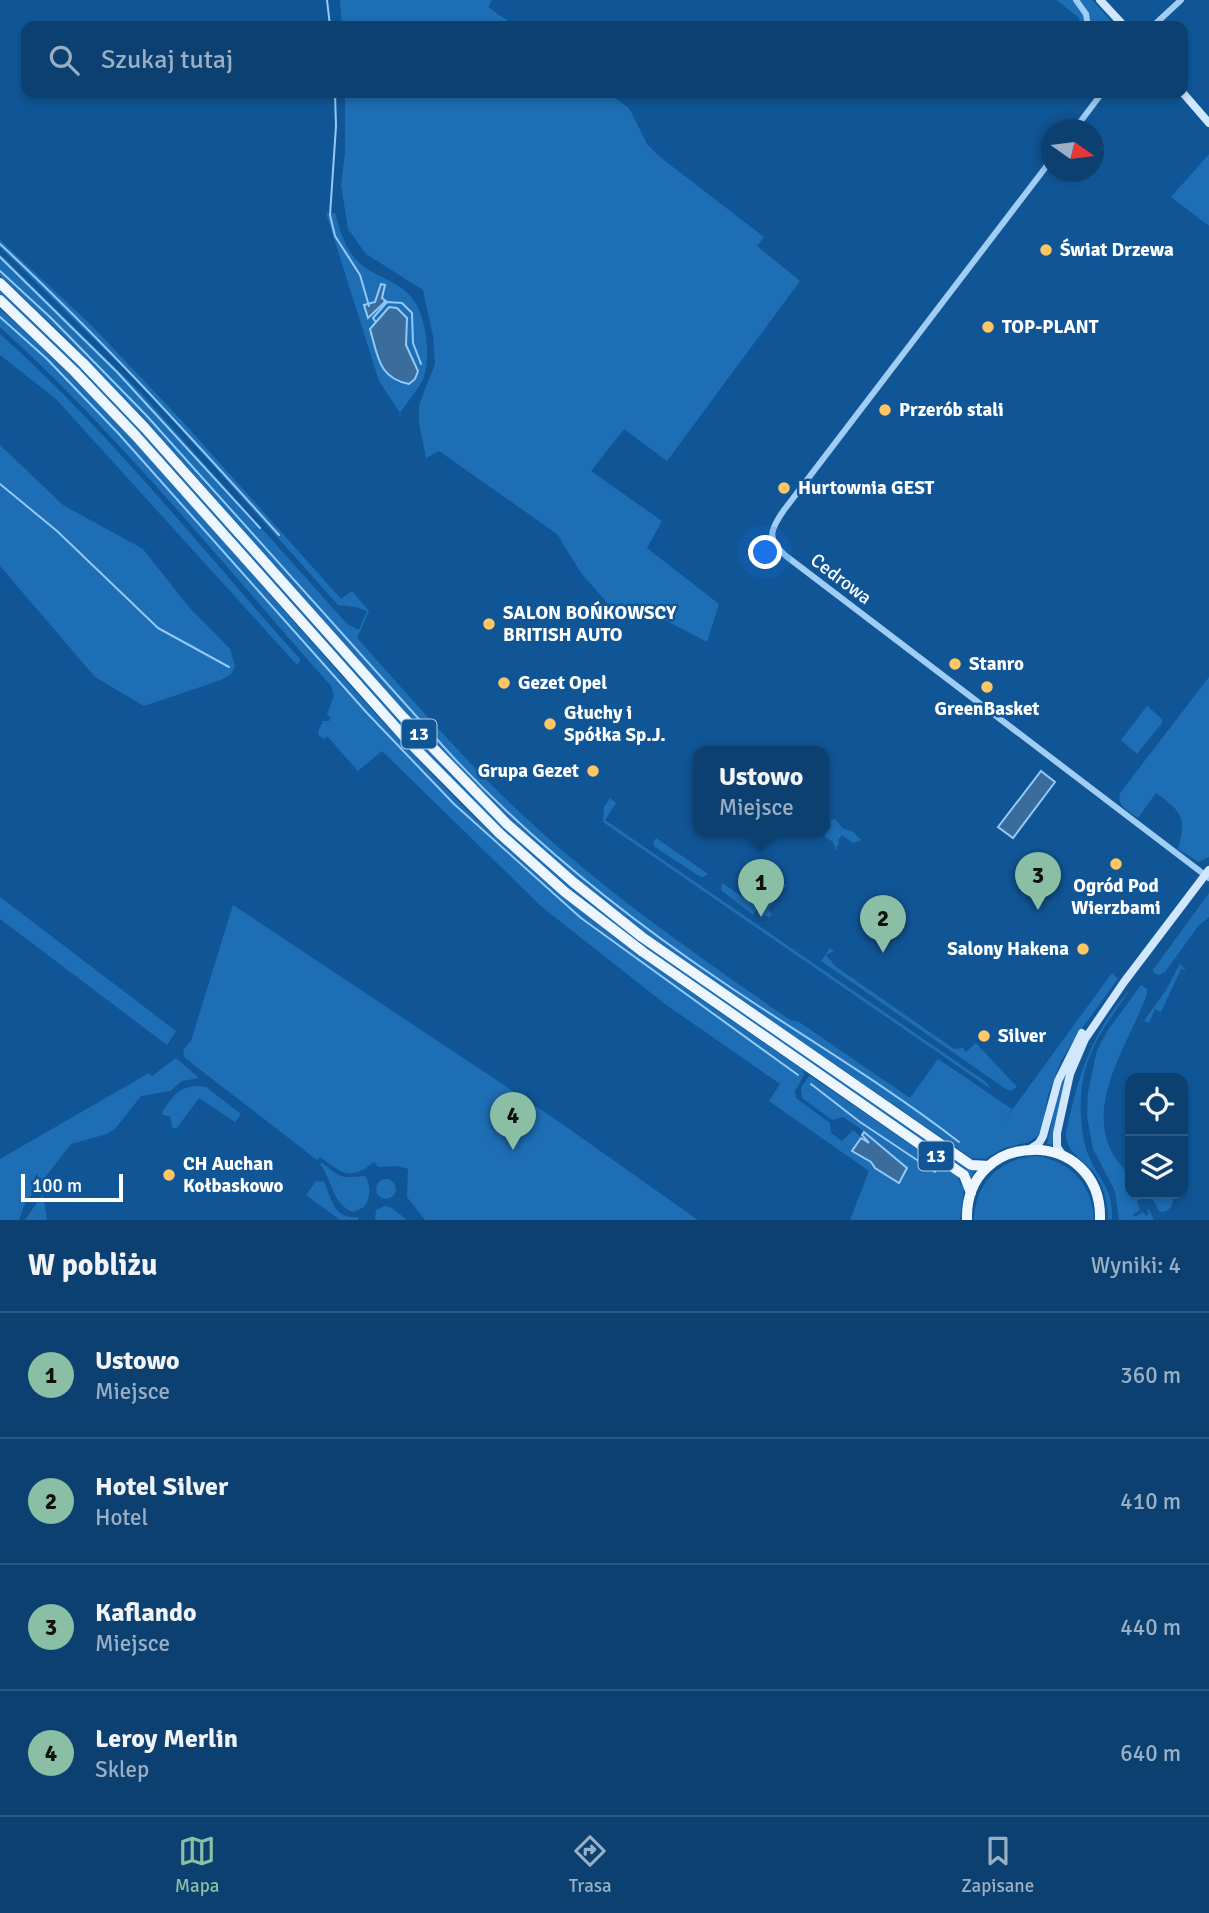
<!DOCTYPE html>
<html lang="pl">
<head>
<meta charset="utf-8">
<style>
  :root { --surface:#0c4071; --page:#154776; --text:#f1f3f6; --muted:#9aafc3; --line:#2c5984; --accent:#8abfa5 }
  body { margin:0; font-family:Signika,sans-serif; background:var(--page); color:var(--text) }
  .controls { position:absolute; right:21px; bottom:21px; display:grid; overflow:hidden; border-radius:14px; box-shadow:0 4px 10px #0003 }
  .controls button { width:63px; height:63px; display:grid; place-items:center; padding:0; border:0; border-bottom:2px solid var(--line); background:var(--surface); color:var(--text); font:35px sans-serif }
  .compass { position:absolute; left:1041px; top:119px; width:63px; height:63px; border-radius:50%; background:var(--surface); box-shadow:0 4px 10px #0003; rotate:104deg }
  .scale { position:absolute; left:21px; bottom:18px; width:102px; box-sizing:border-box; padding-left:7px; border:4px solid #fff; border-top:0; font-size:19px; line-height:24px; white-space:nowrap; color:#fff; -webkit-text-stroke:5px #105697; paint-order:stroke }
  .you { position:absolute; left:766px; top:553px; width:24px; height:24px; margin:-18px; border:5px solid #fff; border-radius:50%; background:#1a73e8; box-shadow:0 0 0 10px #1a73e833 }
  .badge { display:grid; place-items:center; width:46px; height:46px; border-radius:50%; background:var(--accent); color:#111; font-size:23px; font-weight:700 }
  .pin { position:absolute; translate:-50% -58px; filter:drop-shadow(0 2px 4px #0008) }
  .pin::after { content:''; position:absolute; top:37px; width:24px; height:21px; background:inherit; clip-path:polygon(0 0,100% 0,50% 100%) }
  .popup { position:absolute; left:693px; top:746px; width:136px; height:91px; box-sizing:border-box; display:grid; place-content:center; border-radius:14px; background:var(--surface); filter:drop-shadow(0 2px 5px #0005); font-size:23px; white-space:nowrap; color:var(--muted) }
  .popup b { font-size:26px; color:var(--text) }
  .popup::after { content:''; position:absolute; left:50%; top:100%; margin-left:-14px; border:14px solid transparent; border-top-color:var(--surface) }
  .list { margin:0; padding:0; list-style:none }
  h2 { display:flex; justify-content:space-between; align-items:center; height:91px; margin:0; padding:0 28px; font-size:30px }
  h2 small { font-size:23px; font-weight:400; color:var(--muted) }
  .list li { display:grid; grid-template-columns:46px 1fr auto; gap:21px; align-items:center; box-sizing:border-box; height:126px; padding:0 28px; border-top:2px solid var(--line) }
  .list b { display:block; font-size:26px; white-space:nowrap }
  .list p { margin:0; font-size:23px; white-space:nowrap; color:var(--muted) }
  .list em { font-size:23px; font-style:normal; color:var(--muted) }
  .icon { flex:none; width:38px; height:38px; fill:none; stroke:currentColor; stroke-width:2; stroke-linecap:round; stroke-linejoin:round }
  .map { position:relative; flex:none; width:1209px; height:1220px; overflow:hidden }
  .search { position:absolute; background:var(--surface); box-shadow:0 4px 10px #0003; left:21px; right:21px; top:21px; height:77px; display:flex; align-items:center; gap:18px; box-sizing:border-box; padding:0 24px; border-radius:14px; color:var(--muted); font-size:26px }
  .sheet { height:595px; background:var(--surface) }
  nav { display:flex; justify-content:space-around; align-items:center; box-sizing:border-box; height:98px; border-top:2px solid var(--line); background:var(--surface); font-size:19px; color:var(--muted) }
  nav a { display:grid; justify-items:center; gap:4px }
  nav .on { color:var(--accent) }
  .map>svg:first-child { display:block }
  .green { fill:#1e6eb5; fill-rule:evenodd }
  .water { fill:#3a6c9c; stroke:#92c9f8; stroke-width:2 }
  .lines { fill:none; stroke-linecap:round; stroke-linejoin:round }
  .stream { stroke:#92c9f8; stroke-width:2 }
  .street { stroke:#a0cdf4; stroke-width:6 }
  .secondary { stroke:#d0e7fd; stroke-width:8 }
  .primary { stroke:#edf6ff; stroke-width:10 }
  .poi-dot { fill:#ffc663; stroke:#105697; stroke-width:2.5 }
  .labels { text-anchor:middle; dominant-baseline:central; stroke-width:5; stroke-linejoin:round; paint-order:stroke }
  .shield { fill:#105697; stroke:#b7cce0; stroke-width:2 }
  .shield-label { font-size:18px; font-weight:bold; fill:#fff }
  .poi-label { font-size:19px; font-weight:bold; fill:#fff; stroke:#105697; text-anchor:start }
  .street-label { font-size:19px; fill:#fff; stroke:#105697 }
</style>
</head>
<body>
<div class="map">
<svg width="1209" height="1220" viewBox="0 0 1209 1220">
  <rect width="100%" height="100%" fill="#105697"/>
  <path class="green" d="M340 0H492L488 7 515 26H342Z
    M1057 0H1092L1116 26H1080L1079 18Z
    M345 93H608L629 108 647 144 660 157 764 237 757 246 800 281 667 461 624 429 591 471 662 521 647 548 719 604 707 642 648 611 617 614 581 573 557 534 439 451 426 458 419 423V405L435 364 433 336 423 290 366 254 348 229 341 185 345 152Z
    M1209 154V226L1171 197Z
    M326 213H335C340 231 346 253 362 265 377 278 399 281 412 298 426 316 431 354 424 377 419 389 407 402 400 413L379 381ZM407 321 406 345 418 371 370 329Z
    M0 240 92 326 183 422 341 599 352 591 369 611 357 638C413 700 467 764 528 820 609 895 700 957 790 1020L799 1022 910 1098 938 1059 1012 1109 1004 1121 1112 973 1118 979 1077 1035 1061 1061 1048 1095 1042 1129 1037 1136 1029 1142 1004 1148 985 1159 971 1158 650 937 589 890 532 841 428 738 145 420 68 340 0 276V254L140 392 347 624 359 630 367 611 356 607 338 605 144 388 0 247Z
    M0 289 117 403 448 771 532 852 583 896 970 1169 975 1170 971 1179 672 968 581 899 503 831 419 746 136 429 60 351 0 294Z
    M0 309C61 361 115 420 169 480 265 586 356 697 456 799 560 904 682 986 803 1070L804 1075 795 1091 796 1098 830 1123 831 1133 842 1141 853 1130 870 1145 867 1160 874 1164 887 1153 861 1129 843 1117 832 1120 802 1098 801 1088 809 1076 812 1077 957 1176 964 1189 960 1220H850L869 1171 769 1101 780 1084 665 1004 542 907 382 751 358 771 327 736 325 739 319 736 318 732 323 721H329L331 718 327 714 334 696 331 686C224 565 120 436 0 327Z
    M0 334C110 432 202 550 300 659L299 663 297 665 56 399 0 355Z
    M0 445 63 505 143 549 188 606 230 649 235 666 231 674 221 680 144 706 95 677 0 566Z
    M1209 677V857L1199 862 1178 849C1187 817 1182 812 1156 793L1138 818C1129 811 1116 806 1120 793Z
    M1147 706 1162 719V723L1137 754 1121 740Z
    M610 798 616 803 605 820 986 1082 991 1089 603 822 604 807Z
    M835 819 842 828 853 832 861 840 853 843 842 835 838 840 839 844 836 848 839 850H836L833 842 824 836 831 828V820Z
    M656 838 708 874 703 877 699 876 655 847 653 843Z
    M773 877 786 885 768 910 772 914 769 918 765 915 760 920 759 919 762 918 764 910 758 907 753 915 721 890 722 883 749 901 752 898 765 907 768 901 763 902 772 891 766 887Z
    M1209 893V917L1199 925 1165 972 1159 975 1154 973 1153 970Z
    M0 897 176 1031 167 1045 0 919Z
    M233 905 555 1119 698 1220H425L407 1197 408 1169 398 1166 378 1167 374 1162C349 1182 342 1173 320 1157L317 1160 185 1058 183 1050 191 1041Z
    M830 948 834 951 826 955 835 966 954 1049 963 1048 966 1052 976 1043 1017 1087 1010 1091 1003 1087 821 961Z
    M1180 964 1186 970 1181 969 1161 1012 1155 1009 1149 1023 1144 1021 1141 1025 1166 990Z
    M1141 985 1147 989V994C1130 1042 1081 1107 1116 1159 1120 1165 1125 1170 1130 1175V1194H1141L1143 1198 1137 1201 1140 1210 1133 1214 1135 1217 1143 1212 1146 1216 1149 1214 1147 1210H1149L1154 1220H1119L1115 1191 1093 1149 1087 1116 1088 1092 1097 1050 1108 1030Z
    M1132 988C1100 1031 1078 1061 1081 1117 1082 1129 1083 1142 1088 1154 1098 1181 1113 1185 1112 1219L1108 1220C1108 1205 1105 1190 1097 1177 1087 1161 1065 1154 1066 1133 1077 1080 1092 1028 1132 988Z
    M176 1058 199 1078 182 1081 170 1091 141 1096 115 1129 107 1134 71 1144 25 1203 19 1220H0V1159L149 1073 152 1076Z
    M1069 1065 1052 1145 1047 1144 1058 1092Z
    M198 1086 206 1087 241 1114 235 1122 199 1098 176 1129 172 1127 170 1116 163 1115 162 1112C174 1096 177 1087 198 1086Z
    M1036 1156C1071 1161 1093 1185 1094 1220H974C975 1183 1000 1158 1036 1156Z
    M322 1163C343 1179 340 1178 365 1176 371 1185 371 1198 364 1207L353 1212C333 1205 332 1180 320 1164Z
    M376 1189a10 10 0 1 1 20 0a10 10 0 1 1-20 0Z
    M316 1181 324 1182C332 1200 334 1220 359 1217L358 1220H340L306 1195Z
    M43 1194 47 1220H25Z
    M1150 1194H1169L1173 1200C1172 1208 1167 1214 1159 1211Z
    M385 1206 392 1208 407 1220H375L376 1210Z"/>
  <path class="water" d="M381 284 385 285 382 298 386 301 368 318 364 305 375 302Z
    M389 307 397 308 407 318 406 345 418 371 415 379 409 384C378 378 378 356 370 329Z
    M1041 771 1055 782 1013 838 998 827Z
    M864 1132 907 1168 899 1183 875 1168 871 1162 852 1151 861 1138 869 1143 862 1135Z"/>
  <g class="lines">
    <path class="stream" d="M327 0 330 26
      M335 93 336 126 330 215 335 236 360 275 369 306
      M0 244C99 336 189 435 279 535
      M0 257 117 372 260 528
      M0 271 51 318 146 415 452 756C531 841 625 916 721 981 800 1035 883 1083 959 1142
      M387 302 402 303 412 313 413 343 421 364
      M0 317 47 359 118 433 367 713 454 804 581 918 798 1075
      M375 321 373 318 387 302H384
      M0 484 57 531 158 628 229 667
      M811 1084 860 1122 935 1172"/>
    <path class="street" d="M1076 0 1086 14 1088 26
      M1153 26 1181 0
      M1074 130 1102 93
      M1052 159 784 510C770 530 766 539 786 556L1209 878"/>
    <path class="secondary" d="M1100 0 1124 26
      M1183 93 1209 123
      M1030 1149 1039 1143 1043 1136 1058 1081 1082 1033
      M1064 1157 1057 1147V1133L1070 1074 1085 1039 1124 982 1209 870"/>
    <path class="primary" d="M0 283 83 363 145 428 403 717 507 824 573 882 642 937 971 1165 989 1166
      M0 300 74 371 136 436 408 741 499 833 565 892 643 952 964 1175 971 1193
      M967 1220C964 1127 1103 1126 1100 1220"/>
  </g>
  <g class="poi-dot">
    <circle cx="1046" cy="250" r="7"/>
    <circle cx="988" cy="327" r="7"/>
    <circle cx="885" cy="410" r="7"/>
    <circle cx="784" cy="488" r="7"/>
    <circle cx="489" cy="624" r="7"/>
    <circle cx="955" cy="664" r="7"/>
    <circle cx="504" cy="683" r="7"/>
    <circle cx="987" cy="687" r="7"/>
    <circle cx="550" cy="724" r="7"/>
    <circle cx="593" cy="771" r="7"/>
    <circle cx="1116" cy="864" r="7"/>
    <circle cx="1083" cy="949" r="7"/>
    <circle cx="984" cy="1036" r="7"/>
    <circle cx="169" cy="1175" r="7"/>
  </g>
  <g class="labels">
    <g class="shield">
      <rect x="401.5" y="719.5" width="35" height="29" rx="5"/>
      <rect x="918.5" y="1141.5" width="35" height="29" rx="5"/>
    </g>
    <g class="shield-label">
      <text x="419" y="734">13</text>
      <text x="936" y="1156">13</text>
    </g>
    <g class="poi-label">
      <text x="1060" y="250">Świat Drzewa</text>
      <text x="1002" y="327">TOP-PLANT</text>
      <text x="899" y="410">Przerób stali</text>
      <text x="798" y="488">Hurtownia GEST</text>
      <text x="503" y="613">SALON BOŃKOWSCY<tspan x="503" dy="22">BRITISH AUTO</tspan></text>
      <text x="969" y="664">Stanro</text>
      <text x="518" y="683">Gezet Opel</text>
      <text x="987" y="709" text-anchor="middle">GreenBasket</text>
      <text x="564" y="713">Głuchy i<tspan x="564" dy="22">Spółka Sp.J.</tspan></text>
      <text x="579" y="771" text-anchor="end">Grupa Gezet</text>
      <text x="1116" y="886" text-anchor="middle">Ogród Pod<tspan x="1116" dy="22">Wierzbami</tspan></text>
      <text x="1069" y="949" text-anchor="end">Salony Hakena</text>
      <text x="998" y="1036">Silver</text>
      <text x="183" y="1164">CH Auchan<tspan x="183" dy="22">Kołbaskowo</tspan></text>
    </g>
    <g class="street-label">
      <text transform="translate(841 579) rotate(37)">Cedrowa</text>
    </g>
  </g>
</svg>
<div class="controls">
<button><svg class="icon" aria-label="locate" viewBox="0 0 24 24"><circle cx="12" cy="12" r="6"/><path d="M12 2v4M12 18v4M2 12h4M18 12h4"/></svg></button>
<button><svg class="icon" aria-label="layers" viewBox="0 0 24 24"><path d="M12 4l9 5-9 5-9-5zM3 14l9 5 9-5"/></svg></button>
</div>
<svg class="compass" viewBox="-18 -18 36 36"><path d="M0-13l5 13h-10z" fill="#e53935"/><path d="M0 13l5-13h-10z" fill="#9aafc3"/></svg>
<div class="scale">100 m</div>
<div class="you"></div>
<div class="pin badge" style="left:761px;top:917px">1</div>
<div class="popup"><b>Ustowo</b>Miejsce</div>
<div class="pin badge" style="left:883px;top:953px">2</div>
<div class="pin badge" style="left:1038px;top:910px">3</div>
<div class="pin badge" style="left:513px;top:1150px">4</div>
<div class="search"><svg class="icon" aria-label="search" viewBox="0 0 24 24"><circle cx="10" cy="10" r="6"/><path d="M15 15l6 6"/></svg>Szukaj tutaj</div>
</div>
<section class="sheet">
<h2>W pobliżu<small>Wyniki: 4</small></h2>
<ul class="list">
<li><span class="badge">1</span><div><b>Ustowo</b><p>Miejsce</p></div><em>360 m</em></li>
<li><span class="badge">2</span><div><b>Hotel Silver</b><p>Hotel</p></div><em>410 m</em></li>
<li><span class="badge">3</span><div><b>Kaflando</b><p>Miejsce</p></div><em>440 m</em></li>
<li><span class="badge">4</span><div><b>Leroy Merlin</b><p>Sklep</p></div><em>640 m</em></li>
</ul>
</section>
<nav>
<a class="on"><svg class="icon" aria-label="map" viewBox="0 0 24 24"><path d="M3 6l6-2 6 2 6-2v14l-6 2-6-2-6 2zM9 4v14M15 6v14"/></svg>Mapa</a>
<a><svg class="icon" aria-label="directions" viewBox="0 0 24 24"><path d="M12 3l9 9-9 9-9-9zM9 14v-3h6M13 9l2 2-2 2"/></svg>Trasa</a>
<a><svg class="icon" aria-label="saved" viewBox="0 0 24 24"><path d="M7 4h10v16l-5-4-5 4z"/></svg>Zapisane</a>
</nav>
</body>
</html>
